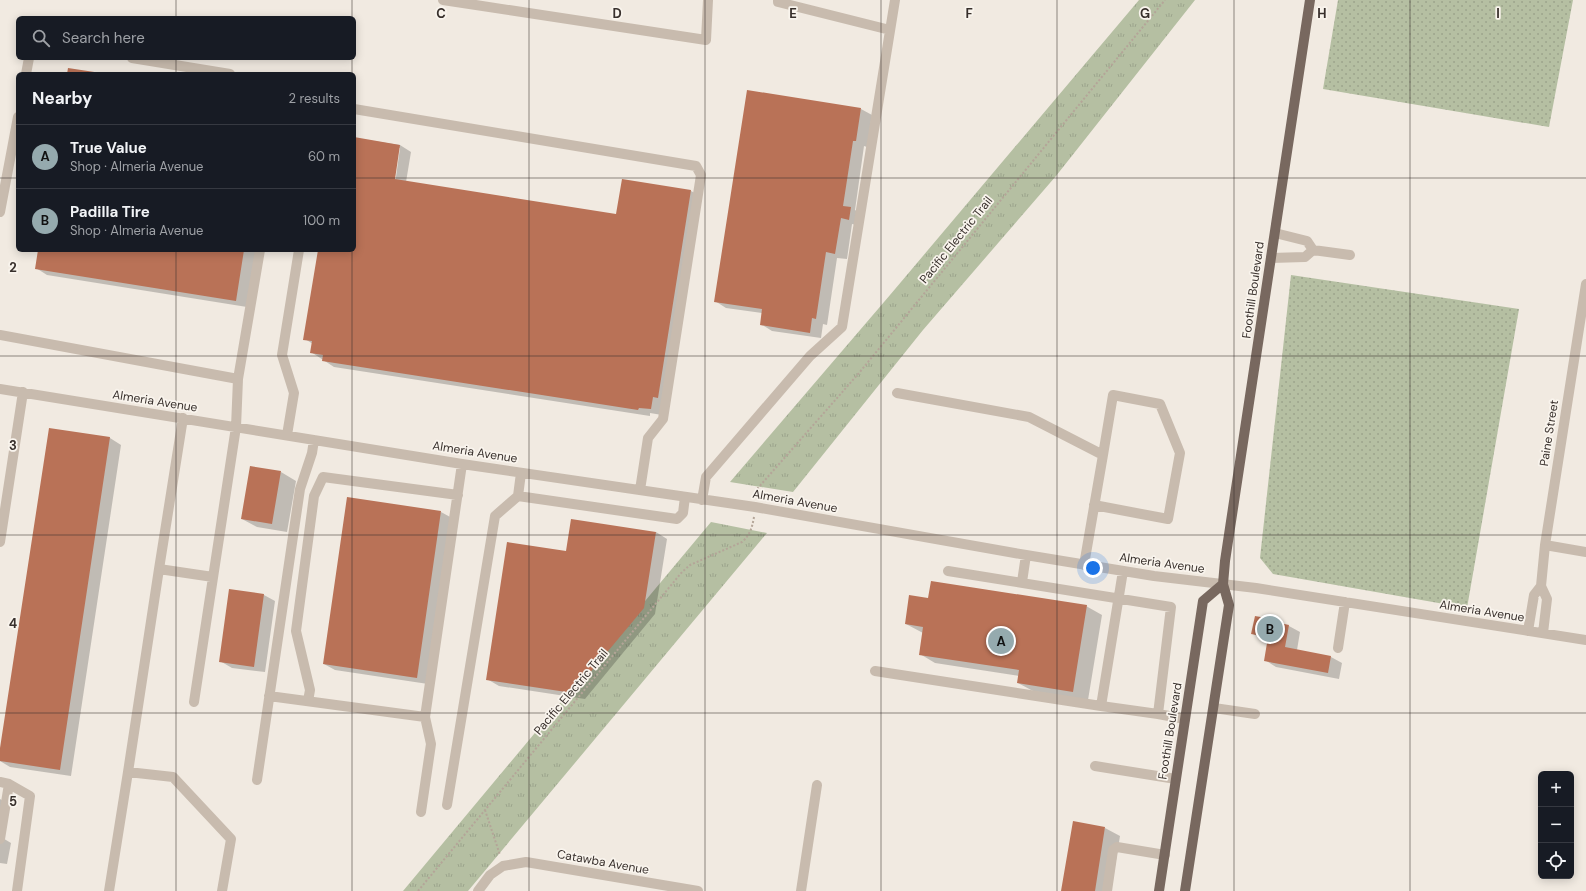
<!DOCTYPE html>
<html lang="en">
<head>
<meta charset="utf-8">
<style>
  :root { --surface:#171b24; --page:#20242c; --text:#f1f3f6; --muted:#9ea1a6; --line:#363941; --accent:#95aaae }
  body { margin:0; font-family:"DM Sans",sans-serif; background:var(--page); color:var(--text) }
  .controls { position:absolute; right:12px; bottom:12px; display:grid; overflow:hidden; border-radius:6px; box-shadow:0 2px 10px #0003 }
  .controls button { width:36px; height:36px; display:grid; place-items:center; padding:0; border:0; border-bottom:1px solid var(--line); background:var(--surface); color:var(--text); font:20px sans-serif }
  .you { position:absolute; left:1093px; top:568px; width:14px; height:14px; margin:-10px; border:3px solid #fff; border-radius:50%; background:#1a73e8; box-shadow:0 0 0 6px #1a73e833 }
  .badge { display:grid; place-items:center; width:26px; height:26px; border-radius:50%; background:var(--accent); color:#111; font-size:13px; font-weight:700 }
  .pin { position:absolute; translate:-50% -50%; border:2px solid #fff; box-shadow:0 1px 4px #0006 }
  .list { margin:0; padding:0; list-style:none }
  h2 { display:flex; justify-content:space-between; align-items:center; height:52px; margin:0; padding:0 16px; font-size:17px }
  h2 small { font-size:13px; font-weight:400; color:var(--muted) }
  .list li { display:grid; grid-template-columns:26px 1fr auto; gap:12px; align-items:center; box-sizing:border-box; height:64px; padding:0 16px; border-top:1px solid var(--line) }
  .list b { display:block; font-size:15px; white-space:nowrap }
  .list p { margin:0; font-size:13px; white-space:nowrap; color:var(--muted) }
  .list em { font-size:13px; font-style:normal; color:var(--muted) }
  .icon { flex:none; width:22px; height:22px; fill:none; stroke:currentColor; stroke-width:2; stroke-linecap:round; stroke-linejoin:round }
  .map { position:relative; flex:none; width:1586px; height:891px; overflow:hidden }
  .search { position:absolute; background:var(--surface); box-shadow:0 2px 10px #0003; left:16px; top:16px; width:340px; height:44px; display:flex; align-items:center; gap:10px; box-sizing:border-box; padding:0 14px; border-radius:6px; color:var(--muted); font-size:15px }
  .panel { position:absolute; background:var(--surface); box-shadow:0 2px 10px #0003; left:16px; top:72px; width:340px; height:180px; border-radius:6px }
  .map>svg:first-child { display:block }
  .grass { fill:url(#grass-dots) }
  .park { fill:url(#park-tufts) }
  .shadow { fill:#0003; fill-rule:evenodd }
  .building { fill:#b97257 }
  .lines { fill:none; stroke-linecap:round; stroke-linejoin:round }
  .path { stroke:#b4a598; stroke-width:2; stroke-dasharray:2 2; stroke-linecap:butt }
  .minor { stroke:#c8bbae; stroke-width:10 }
  .major { stroke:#78685f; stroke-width:10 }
  .grid { fill:none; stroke:#38302c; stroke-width:1; stroke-opacity:0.55 }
  .labels { text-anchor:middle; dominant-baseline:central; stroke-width:3.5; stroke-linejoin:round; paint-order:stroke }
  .street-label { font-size:12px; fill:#38302c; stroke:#f9f4ed }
  .grid-label { font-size:13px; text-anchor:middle; font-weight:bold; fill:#38302c; stroke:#f9f4ed; stroke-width:3.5; stroke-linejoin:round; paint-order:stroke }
</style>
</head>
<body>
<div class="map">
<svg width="1586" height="891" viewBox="0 0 1586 891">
  <defs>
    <pattern id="grass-dots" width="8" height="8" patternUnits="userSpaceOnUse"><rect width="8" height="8" fill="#b5bfa2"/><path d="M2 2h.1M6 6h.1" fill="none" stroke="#9ca48c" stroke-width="1.8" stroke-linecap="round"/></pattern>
    <pattern id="park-tufts" width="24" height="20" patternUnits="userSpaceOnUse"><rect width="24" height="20" fill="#b5bfa2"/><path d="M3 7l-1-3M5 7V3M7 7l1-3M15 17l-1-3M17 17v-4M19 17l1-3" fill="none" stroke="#9ca48c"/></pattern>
  </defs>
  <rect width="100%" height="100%" fill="#f1eae1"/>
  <path class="grass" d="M1338 0H1573L1549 127 1323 89Z
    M1291 275 1519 309 1467 608 1273 574 1260 558Z"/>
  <path class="park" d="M1139 0H1195L1056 176 923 330 793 492 730 482 890 295Z
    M711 522 767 533 468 891H403Z"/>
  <path class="shadow" d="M861 109 872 115 867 147 864 146 855 210 862 215 861 226 852 224 847 259 837 258 827 325 823 324 821 338 772 331 761 324 762 313 726 308 715 301Z
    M354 138 400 145 411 152 406 182 617 215 691 191 702 197 662 415 650 413V416L334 367 311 352 313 344 305 339 319 250H354ZM398 148H400L395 184 393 183Z
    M39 250H256L247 307 47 275 36 268Z
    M50 429 110 438 121 445 71 776 10 767 0 761Z
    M281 472 296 481 287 532 257 527 242 519Z
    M441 512 452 518 428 684 335 670 324 664Z
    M656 532 667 539 655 614 585 699 499 686 487 679 567 552Z
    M230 590 264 595 275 601 265 672 232 668 220 661Z
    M929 599 1086 606 1102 615 1088 700 1033 691 1018 683 1019 676 935 663 920 654 923 633 906 624Z
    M1271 620 1278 623 1289 626 1300 632 1297 650 1331 657 1342 663 1339 679 1276 667 1265 660 1268 641 1253 634Z
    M0 799 6 803 1 837 11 843 7 864 0 863Z
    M1105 828 1120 836 1111 891H1062Z"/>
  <path class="building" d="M68 68 101 73V74H67Z
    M747 90 861 108 856 141H853L843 206 851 207 849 220 841 218 835 254 826 252 816 319 812 318 810 333 760 325 762 309 714 302Z
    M354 137 400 145 395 179 616 214 622 179 691 190 658 398 653 397 651 409 639 408 638 410 322 361 323 355 310 353 312 341 303 340 318 250H354Z
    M38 250H244L236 301 35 269Z
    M49 428 110 437 60 770 0 761V748Z
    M250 466 281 471 272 524 241 519Z
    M347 497 441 511 417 678 323 664Z
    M571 519 656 532 644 608 573 693 486 680 507 542 566 551Z
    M931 581 1087 605 1073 692 1017 683 1019 670 919 655 923 627 905 624 909 595 928 598Z
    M229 589 264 594 254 667 219 662Z
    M1255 616 1272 619 1271 621 1289 625 1285 647 1331 656 1328 673 1264 661 1268 637 1251 634Z
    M1073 821 1105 827 1095 891H1061Z"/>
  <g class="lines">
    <path class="path" d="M757 497 758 488 859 373 1165 0
      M485 810 500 855
      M418 891 682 572 690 565 742 542C750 535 752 528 754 517"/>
    <path class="minor" d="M443 0 706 40 708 0
      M778 0V2L890 30
      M132 58 230 74
      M26 74 29 58
      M354 109 696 166 701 175 663 419 648 438 640 490
      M0 212 18 117
      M1313 250 1350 255
      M1271 258 1305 257 1313 250 1307 241 1275 233
      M0 335 238 379 260 250
      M0 389 462 464 755 507 1026 555 1154 576 1256 588 1586 640
      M897 393 1029 417 1103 455 1084 565
      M183 418 159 569 213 577
      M287 435 294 393 282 355 299 250
      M518 496 677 519 683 513 685 497
      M702 500 706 477 810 356 842 327 895 0
      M1094 505 1168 519 1180 453 1160 404 1113 395 1103 455
      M0 542 23 392
      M1545 545 1586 552
      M948 571 1171 607 1158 714 1185 719
      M1123 571 1101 706 1158 714
      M1022 582 1026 555
      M1541 586 1547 599 1543 633
      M1528 631 1534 595 1541 586 1545 545 1586 284
      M1338 648 1345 602
      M875 671 1101 706
      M269 696 425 717
      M308 701 310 690 296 631 314 496 323 477 458 495
      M194 702 236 427 238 379
      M1214 708 1255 714
      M1095 766 1176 779
      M128 772 159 569
      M257 780 300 489 312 453 314 440
      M0 782 9 784 30 796 17 891
      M447 805 495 516 518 496 521 473
      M421 812 431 744 425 717 462 464
      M0 839 9 784
      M109 891 128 772 173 777 231 839 222 891
      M478 891 490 875 503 866 526 862 698 891
      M801 891 817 785
      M1107 891 1113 850 1117 847 1165 855"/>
    <path class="major" d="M1159 891 1203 601 1223 584
      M1185 891 1229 605 1223 584 1225 561 1310 0"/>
  </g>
  <path class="grid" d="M176 0V18M352 0V18M529 0V891M705 0V891M881 0V891M1057 0V891M1234 0V891M1410 0V891M176 58V74M352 58V74M0 178H18M354 178H1586M176 250V891M352 250V891M0 356H1586M0 535H1586M0 713H1586"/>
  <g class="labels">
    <g class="street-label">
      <text transform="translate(956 240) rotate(-51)">Pacific Electric Trail</text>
      <text transform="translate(1253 290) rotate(-82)">Foothill Boulevard</text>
      <text transform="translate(155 401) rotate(9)">Almeria Avenue</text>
      <text transform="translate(1549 433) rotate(-81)">Paine Street</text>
      <text transform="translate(475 452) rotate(9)">Almeria Avenue</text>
      <text transform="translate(795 501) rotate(10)">Almeria Avenue</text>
      <text transform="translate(1162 563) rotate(8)">Almeria Avenue</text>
      <text transform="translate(1482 611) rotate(9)">Almeria Avenue</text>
      <text transform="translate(571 692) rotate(-50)">Pacific Electric Trail</text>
      <text transform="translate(1170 731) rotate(-81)">Foothill Boulevard</text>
      <text transform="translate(603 862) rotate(10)">Catawba Avenue</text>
    </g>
  </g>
  <g class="grid-label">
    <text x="441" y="18">C</text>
    <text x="617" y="18">D</text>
    <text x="793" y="18">E</text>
    <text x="969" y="18">F</text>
    <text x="1145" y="18">G</text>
    <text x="1322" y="18">H</text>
    <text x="1498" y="18">I</text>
    <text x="13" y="272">2</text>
    <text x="13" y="450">3</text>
    <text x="13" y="628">4</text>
    <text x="13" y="806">5</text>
  </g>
</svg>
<div class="controls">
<button>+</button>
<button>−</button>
<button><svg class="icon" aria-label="locate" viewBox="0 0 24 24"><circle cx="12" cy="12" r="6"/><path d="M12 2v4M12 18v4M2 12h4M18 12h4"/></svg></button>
</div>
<div class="you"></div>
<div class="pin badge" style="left:1001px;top:641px">A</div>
<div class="pin badge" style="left:1270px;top:629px">B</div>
<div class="search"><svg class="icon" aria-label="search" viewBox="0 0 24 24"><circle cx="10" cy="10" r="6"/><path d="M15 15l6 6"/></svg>Search here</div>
<section class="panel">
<h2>Nearby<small>2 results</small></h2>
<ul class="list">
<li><span class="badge">A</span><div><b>True Value</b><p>Shop · Almeria Avenue</p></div><em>60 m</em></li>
<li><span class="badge">B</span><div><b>Padilla Tire</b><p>Shop · Almeria Avenue</p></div><em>100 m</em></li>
</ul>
</section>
</div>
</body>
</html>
